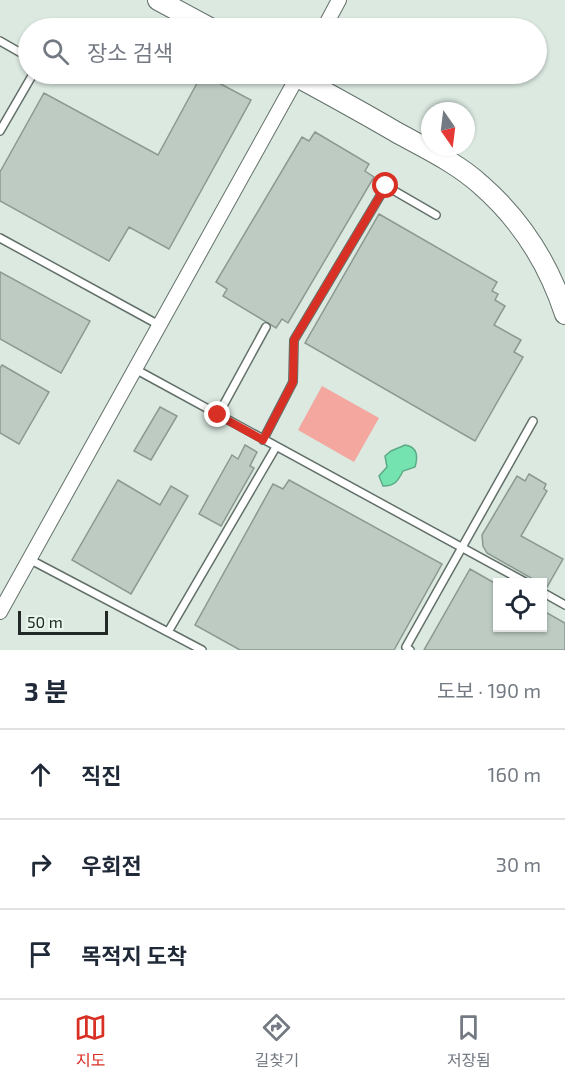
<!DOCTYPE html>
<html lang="ko">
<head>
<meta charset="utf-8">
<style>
  :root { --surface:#fff; --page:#f6f6f7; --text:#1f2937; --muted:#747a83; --line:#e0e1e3; --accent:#d93025 }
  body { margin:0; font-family:"Exo 2","Noto Sans KR",sans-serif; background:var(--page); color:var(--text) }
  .controls { position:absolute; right:18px; bottom:18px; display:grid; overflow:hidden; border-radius:0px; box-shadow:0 2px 4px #0004 }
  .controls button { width:54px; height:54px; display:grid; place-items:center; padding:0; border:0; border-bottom:2px solid var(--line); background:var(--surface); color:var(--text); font:30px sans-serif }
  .compass { position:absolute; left:421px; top:102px; width:54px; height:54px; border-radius:50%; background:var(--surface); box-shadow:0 2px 4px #0004; rotate:166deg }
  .scale { position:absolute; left:18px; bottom:15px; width:90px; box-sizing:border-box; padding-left:6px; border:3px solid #222825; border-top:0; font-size:16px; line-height:21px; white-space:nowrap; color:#222825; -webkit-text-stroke:4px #e8f7ee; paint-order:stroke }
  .stop { position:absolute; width:18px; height:18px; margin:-14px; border:4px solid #d93025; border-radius:50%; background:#fff }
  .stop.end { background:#d93025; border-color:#fff; box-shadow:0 2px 6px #0008 }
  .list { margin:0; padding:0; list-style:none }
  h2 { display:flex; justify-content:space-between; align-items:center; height:78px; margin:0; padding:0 24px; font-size:26px }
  h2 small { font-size:20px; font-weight:400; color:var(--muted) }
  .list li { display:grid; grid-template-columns:39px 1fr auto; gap:18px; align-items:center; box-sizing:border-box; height:90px; padding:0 24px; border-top:2px solid var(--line) }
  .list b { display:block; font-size:22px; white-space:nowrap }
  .list em { font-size:20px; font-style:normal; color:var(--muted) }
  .icon { flex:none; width:33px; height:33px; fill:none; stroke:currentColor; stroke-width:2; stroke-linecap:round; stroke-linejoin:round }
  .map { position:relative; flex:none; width:565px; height:650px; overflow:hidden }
  .search { position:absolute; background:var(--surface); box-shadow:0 2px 4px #0004; left:18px; right:18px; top:18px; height:66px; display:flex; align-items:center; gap:15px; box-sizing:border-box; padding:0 21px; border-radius:33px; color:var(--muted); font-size:22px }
  .sheet { height:348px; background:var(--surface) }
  nav { display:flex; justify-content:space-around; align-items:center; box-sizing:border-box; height:84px; border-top:2px solid var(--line); background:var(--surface); font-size:16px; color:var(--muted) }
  nav a { display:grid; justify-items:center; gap:3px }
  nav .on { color:var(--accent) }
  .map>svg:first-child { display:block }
  .green { fill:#f4a79e }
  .water { fill:#75e3af; stroke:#5cab86; stroke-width:1.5 }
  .building { fill:#bdcbc3; stroke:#8b9991; stroke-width:1.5 }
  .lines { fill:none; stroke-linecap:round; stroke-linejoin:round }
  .lane-casing { stroke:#637069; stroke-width:10 }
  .street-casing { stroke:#637069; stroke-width:16 }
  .secondary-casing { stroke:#637069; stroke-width:22 }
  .lane { stroke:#fff; stroke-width:7 }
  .street { stroke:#fff; stroke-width:14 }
  .secondary { stroke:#fff; stroke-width:20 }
  .route { stroke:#d93025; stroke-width:8 }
</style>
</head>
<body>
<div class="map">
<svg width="565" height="650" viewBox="0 0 565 650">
  <rect width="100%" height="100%" fill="#dbe9e1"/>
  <path class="green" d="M322 386 379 418 354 462 298 430Z"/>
  <path class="water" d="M405 445C418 447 418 457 415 467L403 471C398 481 395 486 383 486L379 476 387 467 385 456 391 451Z"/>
  <path class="building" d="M202 74 251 100 169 249 129 227 109 261 0 201V172L44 93 158 155Z
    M315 132 369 164 365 171 374 177 288 323 282 319 276 328 223 296 227 289 216 282 302 137 309 141Z
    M379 214 497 282 492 291 498 294 495 300 505 306 494 325 521 340 514 352 523 357 475 441 305 343Z
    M0 272 90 321 61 373 0 339Z
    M2 365 49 392 19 444 0 433V368Z
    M160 407 177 416 151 460 134 451Z
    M245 445 257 452 250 466 254 468 221 526 199 514 232 455 238 459Z
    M529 474 546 484 544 489 547 491 521 536 563 559 547 587 542 585V582H538L487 553 483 546 482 535 517 476 525 481Z
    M118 480 160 505 171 486 188 496 131 594 72 560Z
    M289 480 442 564 394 650H240L195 625 273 484 283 489Z
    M470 569 498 585V628H542V610L565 623V650H424Z"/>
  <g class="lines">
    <g class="lane-casing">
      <path id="lane" d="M0 41 28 57
        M0 131 33 74
        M0 238 159 325
        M135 369 525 582
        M218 415 266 327
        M263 440 293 382 294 340 386 186 436 215
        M29 559 202 650
        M542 592 565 605
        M168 632 276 447
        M410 650 406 647 533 421"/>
    </g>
    <g class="street-casing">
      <path id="street" d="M324 28 339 0
        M0 612 299 74"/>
    </g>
    <g class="secondary-casing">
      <path id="secondary" d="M158 0 210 28
        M292 74C327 93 362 112 396 132 425 148 457 163 481 185 521 220 549 265 565 314"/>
    </g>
    <use href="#lane" class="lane"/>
    <use href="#street" class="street"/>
    <use href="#secondary" class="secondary"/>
  </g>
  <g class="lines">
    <path class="route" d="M218 415 263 440 293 382 294 340 386 186"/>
  </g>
</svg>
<div class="controls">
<button><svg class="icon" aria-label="locate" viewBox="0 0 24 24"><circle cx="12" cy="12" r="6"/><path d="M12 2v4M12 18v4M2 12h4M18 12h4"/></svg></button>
</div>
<svg class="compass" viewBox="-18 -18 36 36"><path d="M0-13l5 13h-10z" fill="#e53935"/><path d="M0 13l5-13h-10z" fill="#747a83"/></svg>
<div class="scale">50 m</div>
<div class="stop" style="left:386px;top:186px"></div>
<div class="stop end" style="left:218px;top:415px"></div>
<div class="search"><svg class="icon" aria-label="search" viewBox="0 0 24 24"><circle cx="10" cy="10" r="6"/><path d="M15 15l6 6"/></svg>장소 검색</div>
</div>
<section class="sheet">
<h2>3 분<small>도보 · 190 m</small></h2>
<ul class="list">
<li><svg class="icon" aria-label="ahead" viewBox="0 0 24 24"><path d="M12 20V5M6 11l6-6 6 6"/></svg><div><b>직진</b></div><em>160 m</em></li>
<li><svg class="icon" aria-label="right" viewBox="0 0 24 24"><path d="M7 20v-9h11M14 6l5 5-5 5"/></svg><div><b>우회전</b></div><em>30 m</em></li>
<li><svg class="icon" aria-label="arrive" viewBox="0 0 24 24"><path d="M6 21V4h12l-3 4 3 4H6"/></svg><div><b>목적지 도착</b></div></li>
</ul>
</section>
<nav>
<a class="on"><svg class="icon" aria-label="map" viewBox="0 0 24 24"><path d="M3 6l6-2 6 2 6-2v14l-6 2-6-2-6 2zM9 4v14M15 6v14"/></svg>지도</a>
<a><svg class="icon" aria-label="directions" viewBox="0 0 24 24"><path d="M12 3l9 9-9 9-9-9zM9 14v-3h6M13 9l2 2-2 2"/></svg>길찾기</a>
<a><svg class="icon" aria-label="saved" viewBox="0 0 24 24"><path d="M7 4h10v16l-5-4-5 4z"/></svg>저장됨</a>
</nav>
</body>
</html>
